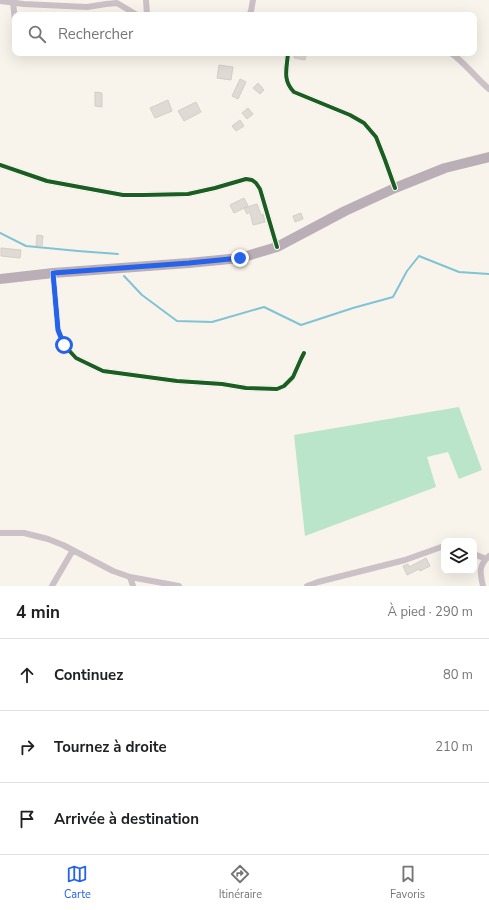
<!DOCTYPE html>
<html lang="fr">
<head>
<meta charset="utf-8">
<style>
  :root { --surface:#fff; --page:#f2f2f2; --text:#202124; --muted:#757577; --line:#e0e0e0; --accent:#2563eb }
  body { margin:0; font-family:"Nunito Sans",sans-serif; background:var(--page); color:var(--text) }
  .controls { position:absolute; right:12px; bottom:12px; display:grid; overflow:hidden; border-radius:8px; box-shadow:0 4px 16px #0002 }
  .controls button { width:36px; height:36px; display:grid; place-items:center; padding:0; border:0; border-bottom:1px solid var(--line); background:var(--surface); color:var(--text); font:20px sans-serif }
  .stop { position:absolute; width:12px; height:12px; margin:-9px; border:3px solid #2563eb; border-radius:50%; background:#fff }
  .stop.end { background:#2563eb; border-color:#fff; box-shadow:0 1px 4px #0008 }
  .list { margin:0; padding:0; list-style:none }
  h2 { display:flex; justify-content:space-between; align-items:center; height:52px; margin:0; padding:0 16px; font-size:17px }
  h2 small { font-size:13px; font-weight:400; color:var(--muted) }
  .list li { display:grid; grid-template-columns:26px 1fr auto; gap:12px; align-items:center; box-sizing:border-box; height:72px; padding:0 16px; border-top:1px solid var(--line) }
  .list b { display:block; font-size:15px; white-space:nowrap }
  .list em { font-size:13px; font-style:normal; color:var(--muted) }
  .icon { flex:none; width:22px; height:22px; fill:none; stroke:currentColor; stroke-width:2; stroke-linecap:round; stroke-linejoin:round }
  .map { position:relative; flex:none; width:489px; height:586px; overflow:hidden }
  .search { position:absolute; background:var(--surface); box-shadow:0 4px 16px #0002; left:12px; right:12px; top:12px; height:44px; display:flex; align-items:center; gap:10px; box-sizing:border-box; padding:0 14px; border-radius:8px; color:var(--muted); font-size:15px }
  .sheet { height:268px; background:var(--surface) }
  nav { display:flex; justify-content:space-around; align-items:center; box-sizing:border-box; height:56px; border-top:1px solid var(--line); background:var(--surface); font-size:11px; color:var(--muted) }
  nav a { display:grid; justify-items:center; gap:2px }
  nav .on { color:var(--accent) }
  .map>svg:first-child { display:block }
  .forest { fill:#bae5cb }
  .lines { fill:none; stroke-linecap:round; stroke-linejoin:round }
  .stream { stroke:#80c3d5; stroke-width:2 }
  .building { fill:#dfdad3; stroke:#d3cec7 }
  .street { stroke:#cbc1c6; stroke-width:6 }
  .primary { stroke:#bbafb7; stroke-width:10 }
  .cycleway-casing { stroke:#fff; stroke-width:6 }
  .cycleway { stroke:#1b5e20; stroke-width:4 }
  .route { stroke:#2563eb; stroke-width:5 }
</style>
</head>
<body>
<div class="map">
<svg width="489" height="586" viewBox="0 0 489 586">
  <rect width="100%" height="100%" fill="#f8f4eb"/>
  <path class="forest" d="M459 407 482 470 459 479 448 452 427 457 436 487 305 536 294 435Z"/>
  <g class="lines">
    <path class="stream" d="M0 233 26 246 78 251 118 254
      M124 276 142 295 177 321 212 322 264 307 301 325 353 308 393 297 407 271 419 256 459 272 489 274"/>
  </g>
  <path class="building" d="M295 53 306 54 305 60 294 58Z
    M219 65 233 67 231 80 217 78Z
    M240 79 246 82 238 99 232 96Z
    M258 83 264 90 260 94 253 88Z
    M95 92 102 93V107L95 106Z
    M168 100 172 111 155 118 150 108Z
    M196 102 201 112 184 121 178 111Z
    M248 108 253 114 247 119 242 113Z
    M240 120 244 126 236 131 232 126Z
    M244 198 248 206 234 213 230 205Z
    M257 204 261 215 263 214 265 222 253 225 250 212 247 214 244 208Z
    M301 213 303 219 295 222 293 216Z
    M37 235 43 236 42 246H36Z
    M1 248 21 250 20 258 1 256Z
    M426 558 430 566 420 571 419 569 407 575 403 566 408 564 409 567Z"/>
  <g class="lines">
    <path class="street" d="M146 0 147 15
      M0 1 24 4 87 7 106 4 117 3 137 15
      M13 3 15 20
      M249 15 251 11 253 0
      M288 53C287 68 282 80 294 92L350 115 364 123 376 137 385 160 395 188
      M451 53C465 63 476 78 489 89
      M0 165 47 181 123 195H143L188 194 215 188 246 179 252 180 256 183 260 189 277 247
      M53 273 58 329 64 345 76 358 103 371 177 381 222 384 246 388 277 389 284 386 293 377 301 359 304 353
      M0 533H24L48 539 63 545 113 571 130 577 179 586
      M474 554 486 559
      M130 577 133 586
      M52 586 73 550
      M307 586 318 582 405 560 444 546
      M483 586C480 573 478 566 489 556"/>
    <path class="primary" d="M0 279 53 273 189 263 240 258 277 247 345 211 395 188 445 168 489 157"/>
    <g class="cycleway-casing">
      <path id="cycleway" d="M288 53C287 68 282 80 294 92L350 115 364 123 376 137 385 160 395 188
        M0 165 47 181 123 195H143L188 194 215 188 246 179 252 180 256 183 260 189 277 247
        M53 273 58 329 64 345 76 358 103 371 177 381 222 384 246 388 277 389 284 386 293 377 301 359 304 353"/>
    </g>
    <use href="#cycleway" class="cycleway"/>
  </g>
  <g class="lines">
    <path class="route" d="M64 345 58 330 53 273 189 263 240 258"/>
  </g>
</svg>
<div class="controls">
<button><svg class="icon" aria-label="layers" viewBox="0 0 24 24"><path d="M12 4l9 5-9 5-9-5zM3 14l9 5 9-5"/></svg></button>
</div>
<div class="stop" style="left:64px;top:345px"></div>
<div class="stop end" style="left:240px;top:258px"></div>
<div class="search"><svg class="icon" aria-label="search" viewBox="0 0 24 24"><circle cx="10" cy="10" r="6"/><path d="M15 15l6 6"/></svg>Rechercher</div>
</div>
<section class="sheet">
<h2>4 min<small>À pied · 290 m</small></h2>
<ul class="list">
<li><svg class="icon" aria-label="ahead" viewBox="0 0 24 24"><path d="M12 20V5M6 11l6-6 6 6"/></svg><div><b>Continuez</b></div><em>80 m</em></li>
<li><svg class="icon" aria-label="right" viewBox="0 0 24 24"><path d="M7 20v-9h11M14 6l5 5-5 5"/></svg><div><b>Tournez à droite</b></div><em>210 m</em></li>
<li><svg class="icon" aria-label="arrive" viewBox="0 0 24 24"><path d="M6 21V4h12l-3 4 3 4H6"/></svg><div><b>Arrivée à destination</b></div></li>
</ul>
</section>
<nav>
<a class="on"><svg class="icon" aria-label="map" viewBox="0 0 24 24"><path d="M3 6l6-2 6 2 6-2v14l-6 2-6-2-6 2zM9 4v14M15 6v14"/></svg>Carte</a>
<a><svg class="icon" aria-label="directions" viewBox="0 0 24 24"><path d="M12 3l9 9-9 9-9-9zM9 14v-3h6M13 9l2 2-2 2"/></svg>Itinéraire</a>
<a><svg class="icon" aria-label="saved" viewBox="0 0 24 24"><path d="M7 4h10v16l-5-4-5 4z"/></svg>Favoris</a>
</nav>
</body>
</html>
